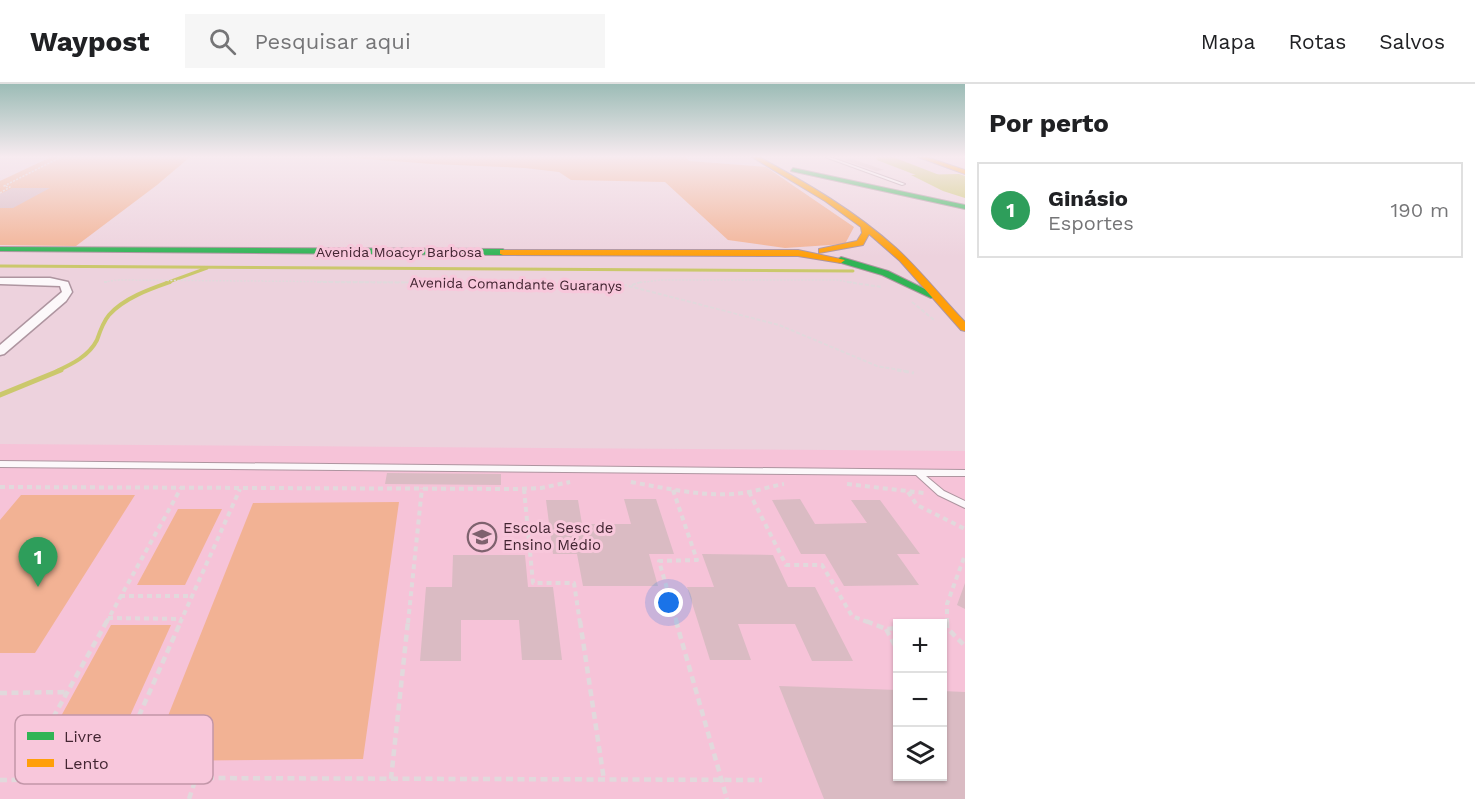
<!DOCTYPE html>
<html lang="pt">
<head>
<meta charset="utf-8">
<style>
  :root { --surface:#fff; --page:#f6f6f6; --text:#202124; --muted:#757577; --line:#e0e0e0; --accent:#0b8043 }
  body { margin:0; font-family:"Work Sans",sans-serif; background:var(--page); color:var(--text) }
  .controls { position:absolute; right:18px; bottom:18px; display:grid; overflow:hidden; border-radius:0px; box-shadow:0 2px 4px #0004 }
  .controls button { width:54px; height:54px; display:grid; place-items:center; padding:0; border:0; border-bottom:2px solid var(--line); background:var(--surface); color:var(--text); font:30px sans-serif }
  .you { position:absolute; left:669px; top:519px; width:21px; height:21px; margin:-15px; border:4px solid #fff; border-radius:50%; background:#1a73e8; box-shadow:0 0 0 9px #1a73e833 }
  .badge { display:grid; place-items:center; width:39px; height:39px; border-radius:50%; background:var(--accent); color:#fff; font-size:20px; font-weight:700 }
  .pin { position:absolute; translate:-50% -50px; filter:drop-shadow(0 2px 3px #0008) }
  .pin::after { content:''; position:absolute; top:32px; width:21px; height:18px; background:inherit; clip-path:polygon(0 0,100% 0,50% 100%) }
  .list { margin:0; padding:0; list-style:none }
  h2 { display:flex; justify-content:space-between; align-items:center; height:78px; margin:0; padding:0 24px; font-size:26px }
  h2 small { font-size:20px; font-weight:400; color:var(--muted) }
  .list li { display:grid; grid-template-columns:39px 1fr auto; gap:18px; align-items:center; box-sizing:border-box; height:96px; margin:0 12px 12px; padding:0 12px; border:2px solid var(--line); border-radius:0px }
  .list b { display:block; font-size:22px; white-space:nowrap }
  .list p { margin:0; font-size:20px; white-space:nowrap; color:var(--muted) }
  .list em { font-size:20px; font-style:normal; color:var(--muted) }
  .icon { flex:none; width:33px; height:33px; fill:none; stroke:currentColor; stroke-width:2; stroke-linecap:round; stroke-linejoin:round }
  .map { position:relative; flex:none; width:965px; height:715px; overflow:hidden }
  header { display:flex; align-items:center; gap:36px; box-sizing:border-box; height:84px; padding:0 30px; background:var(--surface); border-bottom:2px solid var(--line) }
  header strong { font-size:28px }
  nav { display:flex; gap:33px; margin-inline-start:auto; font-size:21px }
  .search { width:420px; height:54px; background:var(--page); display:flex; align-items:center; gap:15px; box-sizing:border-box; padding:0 21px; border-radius:0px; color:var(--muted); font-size:22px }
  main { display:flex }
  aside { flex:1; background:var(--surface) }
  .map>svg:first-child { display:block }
  .built { fill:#f6c3d8; fill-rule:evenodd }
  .green { fill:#f2b294 }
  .water { fill:#cbc86c }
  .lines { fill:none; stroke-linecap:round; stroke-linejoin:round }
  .stream-far2 { stroke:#cbc86c; stroke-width:3 }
  .stream-far1 { stroke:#cbc86c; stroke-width:4 }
  .stream { stroke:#cbc86c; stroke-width:5 }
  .river { fill:#cbc86c; fill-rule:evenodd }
  .building { fill:#dabbc3 }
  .lane-casing { stroke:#ae95a0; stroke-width:2 }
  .street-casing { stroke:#ae95a0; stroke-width:3 }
  .fast-casing { stroke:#ae95a0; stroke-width:2 }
  .slow-casing { stroke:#ae95a0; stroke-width:2 }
  .path-far4 { stroke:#e1d9dc; stroke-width:1.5; stroke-dasharray:2 1.5; stroke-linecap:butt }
  .path-far3 { stroke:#e1d9dc; stroke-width:2; stroke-dasharray:4 2; stroke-linecap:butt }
  .path-far2 { stroke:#e1d9dc; stroke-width:3; stroke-dasharray:4.5 3; stroke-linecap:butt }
  .path-far1 { stroke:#e1d9dc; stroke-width:4; stroke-dasharray:5 4; stroke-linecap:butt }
  .path { stroke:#e1d9dc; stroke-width:4.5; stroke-dasharray:7 4.5; stroke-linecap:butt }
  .lane { fill:#fcf8fa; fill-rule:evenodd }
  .street { fill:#fcf8fa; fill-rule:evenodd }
  .fast { fill:#30b455; fill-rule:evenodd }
  .slow { fill:#ff9f0a; fill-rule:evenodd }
  .labels { text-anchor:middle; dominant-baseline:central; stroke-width:6; stroke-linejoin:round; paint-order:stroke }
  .far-street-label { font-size:14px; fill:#432532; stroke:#f8c7db }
  .poi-label { font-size:15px; fill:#432532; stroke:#f8c7db; text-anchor:start }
  .key { fill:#f8c7db; stroke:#c296a8; stroke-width:1.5 }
  .key-label { font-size:16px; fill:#432532 }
</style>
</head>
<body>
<header>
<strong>Waypost</strong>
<div class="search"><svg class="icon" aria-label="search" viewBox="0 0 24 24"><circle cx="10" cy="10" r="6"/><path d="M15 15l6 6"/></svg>Pesquisar aqui</div>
<nav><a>Mapa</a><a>Rotas</a><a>Salvos</a></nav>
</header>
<main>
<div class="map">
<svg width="965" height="715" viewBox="0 0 965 715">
  <rect width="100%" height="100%" fill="#edd2dd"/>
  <path class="built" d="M0 360 965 367V715H0ZM898 540H942V692H898Z"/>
  <path class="green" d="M51 73H190L157 101 76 162 0 161V97Z
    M341 73H686L689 77 766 83 854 143 845 160 785 164 728 156 665 98 571 96 559 88 525 84 432 80Z
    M21 411H135L35 569H0V436Z
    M399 418 363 675 150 677 253 419Z
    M178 425H222L185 501H137Z
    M111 541H171L119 656H48Z"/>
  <path class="water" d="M959 90 965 92V114L943 107 911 91Z"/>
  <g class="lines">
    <path class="stream-far2" d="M0 182 853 187
      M166 199 207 184"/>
    <path class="stream-far1" d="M57 287C72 280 89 272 97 256 100 247 103 238 109 231 124 214 150 205 170 198"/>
    <path class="stream" d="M0 311 61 286"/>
    <path class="river" d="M876 73H893L965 101V110L877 76Z"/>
  </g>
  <path class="building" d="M852 75 884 86 876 87 844 76Z
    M12 104H50L13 124H0V110Z
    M387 389 501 390V401L385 400Z
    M624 415H656L674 470H649L658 502H583L577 470H553L546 416H578L582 440H631Z
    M800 415 815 440 867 439 851 416H880L920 470H897L919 501 844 502 825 470H801L772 416Z
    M702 470 773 471 788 503H815L853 577H812L795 540H738L751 576H710L687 503H714Z
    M453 471H525L528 503H553L562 576H522L519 536H461V577H420L426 503H452Z
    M965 499V525L957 521Z
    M779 602 898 606V692H942V607L965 608V715H824Z"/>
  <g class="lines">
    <g class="lane-casing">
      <path id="lane" d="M825 73H830L905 100 902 101Z
        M0 377 965 386V392H926L944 407 965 417V424L938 411 916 391 0 383Z"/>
    </g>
    <g class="street-casing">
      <path id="street" d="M0 194H50L68 198 72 208 66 217 4 270 0 271V261L62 208 60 202 0 200Z"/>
    </g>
    <g class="fast-casing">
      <path id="fast" d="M793 84 965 121V125L791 87Z
        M0 163 503 165 507 168 503 171 0 167Z
        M841 173 888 187 939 212 931 214 882 191 838 178 837 176Z"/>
    </g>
    <g class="slow-casing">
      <path id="slow" d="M752 73H759C807 99 855 127 896 164 921 187 942 214 965 238V247L961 246 900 177 869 150 863 161 819 169V165L857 157 862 149 861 143 825 117Z
        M918 73H926L965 86V90Z
        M500 166H798L845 176 841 179 798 172 503 171 500 170Z"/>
    </g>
    <path class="path-far4" d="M0 109 10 103 4 102 61 73
      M104 198 119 196 505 199
      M637 199 660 196H837L857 199"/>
    <path class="path-far3" d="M104 198H107
      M317 198 621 200 779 241 877 282 905 287
      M847 198 882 203
      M632 201 641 198
      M912 218 934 236"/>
    <path class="path-far2" d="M897 286 914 289
      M631 398 634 399
      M567 399 570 398"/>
    <path class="path-far1" d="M631 398C665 404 699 412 733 410 751 409 767 403 784 400
      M847 400 924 409
      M0 403 517 405 541 404 570 398
      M524 405 533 499H574L580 539
      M673 406 697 476 659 477 677 539
      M749 408 786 481H822L852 532 870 539
      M908 408 917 421 965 445
      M120 512H192
      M108 534 182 535
      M106 539 181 404
      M180 539 240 405
      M408 539 422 404
      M947 539V520L965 471"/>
    <path class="path" d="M107 537 35 666H124
      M580 537 604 696
      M676 537 727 715
      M866 537 886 545 898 544
      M947 537V544L965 562
      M886 545 898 567
      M0 609 66 608
      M111 695 181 537
      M391 695 408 537
      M0 696 196 694 762 696
      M189 715 196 694"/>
    <use href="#lane" class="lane"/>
    <use href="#street" class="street"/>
    <use href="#fast" class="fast"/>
    <use href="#slow" class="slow"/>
  </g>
  <linearGradient id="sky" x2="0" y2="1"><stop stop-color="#9cbcb6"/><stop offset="0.42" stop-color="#f7ebf0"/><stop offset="1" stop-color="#f7ebf0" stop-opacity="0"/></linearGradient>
  <rect width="965" height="173" fill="url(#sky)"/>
  <defs>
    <g id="school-ring" transform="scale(1.5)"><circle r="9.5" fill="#f8c7db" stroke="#7e626e" stroke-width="1.5"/><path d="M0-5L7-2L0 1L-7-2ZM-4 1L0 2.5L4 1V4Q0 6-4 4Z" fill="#7e626e"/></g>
  </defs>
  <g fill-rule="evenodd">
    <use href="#school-ring" x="482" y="453"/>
  </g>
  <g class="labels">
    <g class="far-street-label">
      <text x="399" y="168">Avenida Moacyr Barbosa</text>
      <text transform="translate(516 200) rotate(1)">Avenida Comandante Guaranys</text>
    </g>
    <g class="poi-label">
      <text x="503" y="444">Escola Sesc de<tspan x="503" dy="17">Ensino Médio</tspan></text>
    </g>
  </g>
  <rect x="15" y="631" width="198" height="69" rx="9" class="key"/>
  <rect x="27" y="648" width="27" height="8" fill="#30b455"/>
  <rect x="27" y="675" width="27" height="8" fill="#ff9f0a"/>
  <g class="key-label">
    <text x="64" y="658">Livre</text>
    <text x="64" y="685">Lento</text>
  </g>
</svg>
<div class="controls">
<button>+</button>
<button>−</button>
<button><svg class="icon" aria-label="layers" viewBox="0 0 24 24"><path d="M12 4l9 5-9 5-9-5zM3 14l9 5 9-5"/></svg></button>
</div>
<div class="you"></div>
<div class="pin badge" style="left:38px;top:503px;background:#2e9e5b">1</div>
</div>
<aside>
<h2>Por perto<small></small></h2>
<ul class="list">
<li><span class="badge" style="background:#2e9e5b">1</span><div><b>Ginásio</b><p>Esportes</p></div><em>190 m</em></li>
</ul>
</aside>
</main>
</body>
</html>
